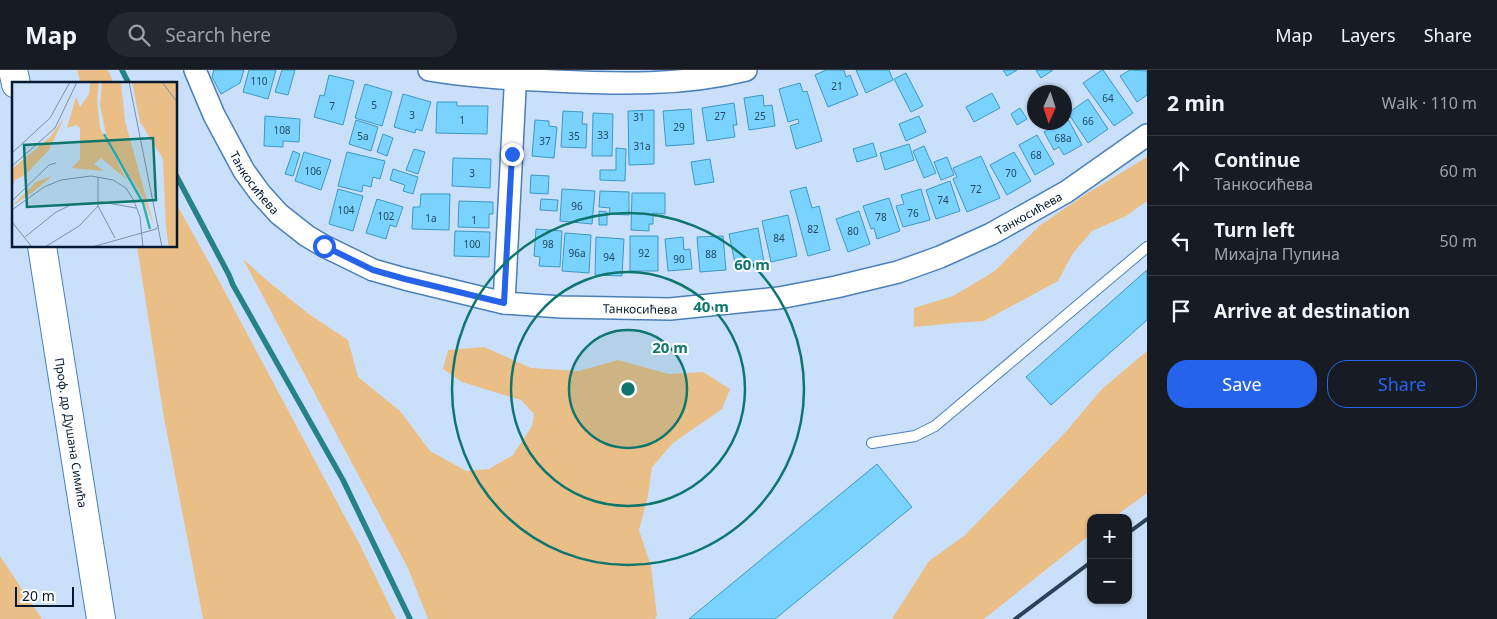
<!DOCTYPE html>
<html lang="en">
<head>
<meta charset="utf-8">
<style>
  :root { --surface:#171b24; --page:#242831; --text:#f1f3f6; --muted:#9ea1a6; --line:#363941; --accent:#2563eb }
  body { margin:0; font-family:"Noto Sans",sans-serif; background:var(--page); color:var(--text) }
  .controls { position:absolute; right:15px; bottom:15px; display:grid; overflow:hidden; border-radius:10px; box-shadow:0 1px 4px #0004 }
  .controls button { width:45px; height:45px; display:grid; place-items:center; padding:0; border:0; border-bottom:1px solid var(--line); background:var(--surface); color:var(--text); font:25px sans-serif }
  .compass { position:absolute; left:1027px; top:15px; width:45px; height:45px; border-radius:50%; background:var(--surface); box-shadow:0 1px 4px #0004; rotate:183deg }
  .scale { position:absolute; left:15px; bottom:12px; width:59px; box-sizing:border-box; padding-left:5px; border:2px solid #051a30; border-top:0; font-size:14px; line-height:18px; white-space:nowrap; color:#051a30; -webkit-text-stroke:4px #fff; paint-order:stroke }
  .stop { position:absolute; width:15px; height:15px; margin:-11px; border:4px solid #2563eb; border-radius:50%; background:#fff }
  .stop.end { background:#2563eb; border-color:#fff; box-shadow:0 1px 5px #0008 }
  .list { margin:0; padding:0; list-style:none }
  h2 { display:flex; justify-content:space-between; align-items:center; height:65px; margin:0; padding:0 20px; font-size:21px }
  h2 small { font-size:16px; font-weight:400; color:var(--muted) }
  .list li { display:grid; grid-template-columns:32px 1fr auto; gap:15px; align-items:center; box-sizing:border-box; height:70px; padding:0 20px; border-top:1px solid var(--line) }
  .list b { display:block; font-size:19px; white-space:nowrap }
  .list p { margin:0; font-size:16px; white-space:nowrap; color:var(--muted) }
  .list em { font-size:16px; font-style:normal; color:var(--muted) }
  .actions { display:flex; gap:10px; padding:15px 20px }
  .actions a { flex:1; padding:11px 0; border:1px solid var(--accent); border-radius:20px; text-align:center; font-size:18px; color:var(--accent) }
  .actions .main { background:var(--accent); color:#fff }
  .icon { flex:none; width:28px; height:28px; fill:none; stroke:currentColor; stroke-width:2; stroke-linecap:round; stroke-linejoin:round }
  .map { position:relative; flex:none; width:1147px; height:549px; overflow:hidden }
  header { display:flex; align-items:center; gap:30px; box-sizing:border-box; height:70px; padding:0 25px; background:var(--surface); border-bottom:1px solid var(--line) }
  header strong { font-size:24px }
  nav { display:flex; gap:28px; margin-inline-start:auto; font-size:18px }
  .search { width:350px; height:45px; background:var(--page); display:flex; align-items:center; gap:12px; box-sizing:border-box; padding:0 18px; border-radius:28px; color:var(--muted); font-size:19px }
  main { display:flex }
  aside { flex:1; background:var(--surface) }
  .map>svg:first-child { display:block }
  .green { fill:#eabe87 }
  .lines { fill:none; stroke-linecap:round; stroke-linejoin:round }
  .stream { stroke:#258287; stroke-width:5.5 }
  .building { fill:#7ad2ff; stroke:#3e98c2 }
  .lane-casing { stroke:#4b7fb9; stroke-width:12 }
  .street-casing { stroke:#4b7fb9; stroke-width:24 }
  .secondary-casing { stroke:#4b7fb9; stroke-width:30 }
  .lane { stroke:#fff; stroke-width:10 }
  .street { stroke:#fff; stroke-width:21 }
  .secondary { stroke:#fff; stroke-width:28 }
  .rail { stroke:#2b4157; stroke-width:4 }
  .route { stroke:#2563eb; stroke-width:6 }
  .ring { fill:none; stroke:#0f766e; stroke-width:2.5 }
  .labels { text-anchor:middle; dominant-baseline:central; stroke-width:4; stroke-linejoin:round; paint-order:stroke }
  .number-label { font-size:10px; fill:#224864 }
  .street-label { font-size:12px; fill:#051a30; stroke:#fff }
  .inset-river { fill:none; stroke:#33afac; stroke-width:2.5 }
  .inset-road { fill:none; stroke:#7b91a9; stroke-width:1 }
  .view { fill:#0f766e; fill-opacity:0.15; stroke:#0f766e; stroke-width:2.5 }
  .inset-edge { fill:none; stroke:#051a30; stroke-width:2.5 }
  .centre { fill:#0f766e; stroke:#fff; stroke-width:2.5 }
  .ring-label { font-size:15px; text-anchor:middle; font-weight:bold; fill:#0f766e; stroke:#fff; stroke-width:4; stroke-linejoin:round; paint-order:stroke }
</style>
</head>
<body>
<header>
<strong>Map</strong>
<div class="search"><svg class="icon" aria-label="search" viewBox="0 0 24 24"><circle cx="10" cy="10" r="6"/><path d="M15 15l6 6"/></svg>Search here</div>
<nav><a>Map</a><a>Layers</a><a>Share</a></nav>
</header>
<main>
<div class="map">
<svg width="1147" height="549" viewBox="0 0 1147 549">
  <rect width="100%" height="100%" fill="#cae0fa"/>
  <path class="green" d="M77 0H108L114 14H81Z
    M1147 87V131L1126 146 1092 161 1073 183 1058 211 984 251 955 253 914 257V238L953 226 995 201 1039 156 1086 124Z
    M176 133 211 196 360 475 396 549H203L164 348 137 176H176Z
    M243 189 270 213 310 245 348 270 358 307 400 341 430 381 466 401 489 399 513 385 532 356 534 344 521 330 462 312 443 299 448 280 484 277 531 298 579 301 618 290 669 304 703 302 730 319 722 339 673 373 652 397 648 426 639 460 651 496 657 546 655 549H428L408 498Z
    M1147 281V423L1113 448H1091V464L984 549H892L929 491 964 466 1063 365 1102 319Z
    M0 486 42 549H0Z"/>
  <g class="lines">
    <path class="stream" d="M122 0 129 14
      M176 105 229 205 233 215 343 410 410 549"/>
  </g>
  <path class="building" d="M214 0H244L240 13 221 24 212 7Z
    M249 0H276L268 29 243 22Z
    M282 0H295L288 25 275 22Z
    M826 0H844L846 7 850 5 858 25 828 37 815 5Z
    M856 0H889L893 10 866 23Z
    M1003 0H1017L1007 6Z
    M1036 0H1053L1041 8Z
    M1102 0H1103L1133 43 1114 56 1083 13Z
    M1130 0 1147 1V25L1137 32 1120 6Z
    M906 3 923 36 911 42 894 9Z
    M329 5 354 11 343 55 314 47 320 25 324 26Z
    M800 13 803 22 807 21 822 71 796 79 790 56 799 53 798 49 788 52 779 19Z
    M365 14 392 22 382 56 355 48Z
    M992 23 1000 38 974 52 966 37Z
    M403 24 431 32 422 61 416 59 415 63 394 57Z
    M763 25 764 36 772 35 775 56 749 60 744 28Z
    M1088 29 1108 59 1088 73 1068 43Z
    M437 32H457V36H488L487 64 436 63Z
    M734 33 737 55H733L735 67 707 71 702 38Z
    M1020 38 1027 49 1017 55 1011 44Z
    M691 39 694 74 666 76 663 41Z
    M654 40V94L629 95 628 41Z
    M563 41 583 42 582 54H587L586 78 561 77Z
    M593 43 613 44 612 86H592Z
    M265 46 300 49 299 72 283 71V77L264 76Z
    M919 46 926 62 906 71 899 54Z
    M1068 49 1082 75 1064 85 1059 77 1054 80 1044 62 1062 52H1064Z
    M356 50 378 57 371 81 349 74Z
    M535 50 549 51V56L557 57 554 88 532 86Z
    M383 64 393 68 387 86 377 82Z
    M1037 65 1054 94 1035 105 1019 75Z
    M873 73 877 86 857 92 853 79Z
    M909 74 914 90 885 100 880 83Z
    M924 76 936 103 924 108 913 81Z
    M616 78 626 79 625 111 600 110V100H616Z
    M414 79 425 82 418 104 406 100Z
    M293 81 300 84 293 106 285 104Z
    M304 82 331 90 321 120 295 111Z
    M347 82 385 91 380 109 373 107 371 117 363 115 362 122 338 116Z
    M1014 82 1031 111 1007 125 990 95Z
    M981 86 1000 128 967 142 953 109 957 107 953 98Z
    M947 87 954 105 941 110 934 92Z
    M453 88 491 89 490 118 452 116Z
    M710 89 714 112 695 115 691 92Z
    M393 99 418 107 413 124 403 121 405 115 390 110Z
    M531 105 549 106 548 124 530 123Z
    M950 111 960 141 936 149 926 120Z
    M806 117 812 138 819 136 830 180 808 186 790 121Z
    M338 119 363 126 353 161 329 154Z
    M562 119 595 121 592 154 560 151Z
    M921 119 930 150 903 157 896 136 904 134 901 125Z
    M600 121 629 122V145L609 144 610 138 599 137Z
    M632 123H665V144L653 143V154H649V161L631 160Z
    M421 124H450L449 160 412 159 413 137H420Z
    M889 128 900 161 877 169 874 158 871 159 863 136Z
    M377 129 403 137 396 157 390 155 386 169 366 163Z
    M541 129 558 130 557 141 540 140Z
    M459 131 493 132V144H489V158L458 157Z
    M599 141 607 142V155H599Z
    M859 141 870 174 848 182 836 149Z
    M788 145 797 186 771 192 762 151Z
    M758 158 764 192 736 198 729 164Z
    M536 159 562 161 560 197 539 196 540 187 534 186Z
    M455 161 490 162 489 187 454 186Z
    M565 163 591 165 589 203 562 201Z
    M630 166H658V201H630Z
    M723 166 726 200 700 202 697 167Z
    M596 167 624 169 622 206 595 205Z
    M683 167 684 180 690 179 692 199 668 201 665 169Z
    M1147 200V250L1051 335 1026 307Z
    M877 394 912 437 775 549H689Z"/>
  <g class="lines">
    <g class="lane-casing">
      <path id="lane" d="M872 373 915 366 935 356 1147 177"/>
    </g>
    <g class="street-casing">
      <g id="street">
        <path id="s1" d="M195 0 214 45 244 101 260 123 279 144 307 166 324 176 373 200 405 209 504 233 561 237 670 239 779 228 836 217 898 202 940 187 991 164 1066 122 1147 65"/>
        <path d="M429 0C470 7 512 9 554 11 618 14 683 16 746 0"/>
        <path d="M504 233 516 0"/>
      </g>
    </g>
    <g class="secondary-casing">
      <g id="secondary">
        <path d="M13 0 16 14"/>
        <path id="s2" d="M42 176 101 549"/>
      </g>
    </g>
    <use href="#lane" class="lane"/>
    <use href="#street" class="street"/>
    <use href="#secondary" class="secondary"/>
    <path class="rail" d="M1128 463 1147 449
      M1015 549 1091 492"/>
  </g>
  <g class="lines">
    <path class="route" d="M324 176 373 200 405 209 504 233 512 84"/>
  </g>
  <circle cx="628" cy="319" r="59" fill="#0f766e" fill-opacity=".12"/>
  <g class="ring">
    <circle cx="628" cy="319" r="59"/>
    <circle cx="628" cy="319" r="117"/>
    <circle cx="628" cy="319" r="176"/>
  </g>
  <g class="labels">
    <g class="number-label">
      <text x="259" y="11">110</text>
      <text x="837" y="16">21</text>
      <text x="1108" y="28">64</text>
      <text x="374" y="35">5</text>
      <text x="332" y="36">7</text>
      <text x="412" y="45">3</text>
      <text x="720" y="46">27</text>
      <text x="760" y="46">25</text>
      <text x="639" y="47">31</text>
      <text x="462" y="50">1</text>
      <text x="1088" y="51">66</text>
      <text x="679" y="57">29</text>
      <text x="282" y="60">108</text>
      <text x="603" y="65">33</text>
      <text x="363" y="66">5a</text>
      <text x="574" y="66">35</text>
      <text x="1063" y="68">68a</text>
      <text x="545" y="71">37</text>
      <text x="642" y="76">31a</text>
      <text x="1036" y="85">68</text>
      <text x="313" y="101">106</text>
      <text x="472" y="103">3</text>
      <text x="1011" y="103">70</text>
      <text x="976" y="119">72</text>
      <text x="943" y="130">74</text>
      <text x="577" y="136">96</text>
      <text x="346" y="140">104</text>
      <text x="913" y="143">76</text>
      <text x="386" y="146">102</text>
      <text x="881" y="147">78</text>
      <text x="431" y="148">1a</text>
      <text x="474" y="150">1</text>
      <text x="813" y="159">82</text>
      <text x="853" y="161">80</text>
      <text x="779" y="168">84</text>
      <text x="472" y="174">100</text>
      <text x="548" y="174">98</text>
      <text x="577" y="183">96a</text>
      <text x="644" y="183">92</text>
      <text x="711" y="184">88</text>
      <text x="609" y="187">94</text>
      <text x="679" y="189">90</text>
    </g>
    <g class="street-label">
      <text stroke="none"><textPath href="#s1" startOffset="128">Танкосићева</textPath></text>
      <text stroke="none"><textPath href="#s1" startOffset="954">Танкосићева</textPath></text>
      <text stroke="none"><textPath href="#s1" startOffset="549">Танкосићева</textPath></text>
      <text stroke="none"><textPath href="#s2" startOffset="189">Проф. др Душана Симића</textPath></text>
    </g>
  </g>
  <g transform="translate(12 12)">
    <rect width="165" height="165" fill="#cae0fa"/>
    <path d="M78 0H87L85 18 88 46 115 98 89 76 82 82 92 89 60 86 68 77V46L65 43 55 46 64 15 68 25 77 12ZM90 0H109L113 39 142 144 130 114 95 57 88 23ZM120 0H165V165H157L154 147 151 77 128 40ZM52 36 37 68 13 93 3 98 0 106V87L38 55ZM40 94 21 110 0 124 24 100Z" fill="#eabe87"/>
    <path class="inset-river" d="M92 52 131 121 138 147"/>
    <path class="inset-road" d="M117 0 150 165M150 0 165 20M0 71 38 36 58 0M0 84 43 46 65 0M86 95V124L103 156M0 119 37 83 44 81M0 128 32 105 49 98 79 94 101 98 114 106 122 119 128 135 131 165M0 140 20 165M13 155 44 130 61 122 90 120 124 126M33 165 67 144 86 124M80 165 144 147 147 143"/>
    <path class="view" d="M141 56 144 118 15 125 12 63Z"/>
    <rect width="165" height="165" class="inset-edge"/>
  </g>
  <circle cx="628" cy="319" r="8" class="centre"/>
  <g class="ring-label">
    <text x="752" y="200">60 m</text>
    <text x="711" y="242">40 m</text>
    <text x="670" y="283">20 m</text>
  </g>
</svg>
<div class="controls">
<button>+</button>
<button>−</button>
</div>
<svg class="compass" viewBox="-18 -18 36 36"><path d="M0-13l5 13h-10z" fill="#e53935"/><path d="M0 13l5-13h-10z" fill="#9ea1a6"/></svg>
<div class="scale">20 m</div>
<div class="stop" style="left:324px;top:176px"></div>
<div class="stop end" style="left:512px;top:84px"></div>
</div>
<aside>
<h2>2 min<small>Walk · 110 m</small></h2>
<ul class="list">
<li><svg class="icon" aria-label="ahead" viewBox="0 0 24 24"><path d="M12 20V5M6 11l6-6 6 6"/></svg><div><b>Continue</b><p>Танкосићева</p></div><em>60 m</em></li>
<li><svg class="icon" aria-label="left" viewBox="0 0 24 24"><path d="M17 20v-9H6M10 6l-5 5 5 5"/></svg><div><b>Turn left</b><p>Михајла Пупина</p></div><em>50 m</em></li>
<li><svg class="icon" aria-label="arrive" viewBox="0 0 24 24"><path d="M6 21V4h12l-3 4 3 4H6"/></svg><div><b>Arrive at destination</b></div></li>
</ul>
<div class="actions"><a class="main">Save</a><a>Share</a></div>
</aside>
</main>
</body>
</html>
